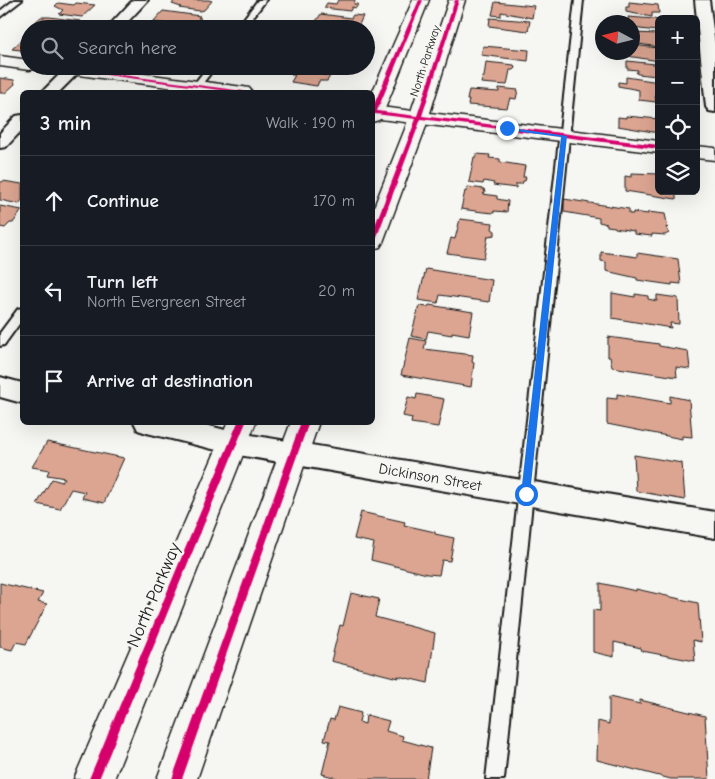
<!DOCTYPE html>
<html lang="en">
<head>
<meta charset="utf-8">
<style>
  :root { --surface:#171b24; --page:#20242c; --text:#f1f3f6; --muted:#9ea1a6; --line:#363941 }
  body { margin:0; font-family:"Comic Neue",sans-serif; background:var(--page); color:var(--text) }
  .controls { position:absolute; right:15px; top:15px; display:grid; overflow:hidden; border-radius:8px; box-shadow:0 5px 20px #0002 }
  .controls button { width:45px; height:45px; display:grid; place-items:center; padding:0; border:0; border-bottom:1px solid var(--line); background:var(--surface); color:var(--text); font:25px sans-serif }
  .compass { position:absolute; left:595px; top:15px; width:45px; height:45px; border-radius:50%; background:var(--surface); box-shadow:0 5px 20px #0002; rotate:277deg }
  .stop { position:absolute; width:15px; height:15px; margin:-11px; border:4px solid #1a73e8; border-radius:50%; background:#fff }
  .stop.end { background:#1a73e8; border-color:#fff; box-shadow:0 1px 5px #0008 }
  .list { margin:0; padding:0; list-style:none }
  h2 { display:flex; justify-content:space-between; align-items:center; height:65px; margin:0; padding:0 20px; font-size:21px }
  h2 small { font-size:16px; font-weight:400; color:var(--muted) }
  .list li { display:grid; grid-template-columns:32px 1fr auto; gap:15px; align-items:center; box-sizing:border-box; height:90px; padding:0 20px; border-top:1px solid var(--line) }
  .list b { display:block; font-size:19px; white-space:nowrap }
  .list p { margin:0; font-size:16px; white-space:nowrap; color:var(--muted) }
  .list em { font-size:16px; font-style:normal; color:var(--muted) }
  .icon { flex:none; width:28px; height:28px; fill:none; stroke:currentColor; stroke-width:2; stroke-linecap:round; stroke-linejoin:round }
  .map { position:relative; flex:none; width:715px; height:779px; overflow:hidden }
  .search { position:absolute; background:var(--surface); box-shadow:0 5px 20px #0002; left:20px; top:20px; width:355px; height:55px; display:flex; align-items:center; gap:12px; box-sizing:border-box; padding:0 18px; border-radius:28px; color:var(--muted); font-size:19px }
  .panel { position:absolute; background:var(--surface); box-shadow:0 5px 20px #0002; left:20px; top:90px; width:355px; height:335px; border-radius:8px }
  .map>svg:first-child { display:block }
  .building { fill:#dba591; stroke:#1c1c1c }
  .lines { fill:none; stroke-linecap:round; stroke-linejoin:round }
  .service-casing { stroke:#1c1c1c; stroke-width:4 }
  .minor-casing { stroke:#1c1c1c; stroke-width:4 }
  .tertiary-casing { stroke:#1c1c1c; stroke-width:3 }
  .primary-casing { stroke:#1c1c1c; stroke-width:3 }
  .service { fill:#f6f6f2; fill-rule:evenodd }
  .minor { fill:#f6f6f2; fill-rule:evenodd }
  .tertiary { fill:#f6f6f2; fill-rule:evenodd }
  .primary { fill:#f6f6f2; fill-rule:evenodd }
  .cycleway-casing { stroke:#f6f6f2; stroke-width:3 }
  .cycleway { fill:#d6006c; fill-rule:evenodd }
  .route { fill:#1a73e8 }
  .labels { text-anchor:middle; dominant-baseline:central; stroke-width:5; stroke-linejoin:round; paint-order:stroke }
  .far-street-label { font-size:12px; fill:#1c1c1c; stroke:#f6f6f2 }
  .street-label { font-size:15px; fill:#1c1c1c; stroke:#f6f6f2 }
  .near-street-label { font-size:18px; fill:#1c1c1c; stroke:#f6f6f2 }
</style>
</head>
<body>
<div class="map">
<svg width="715" height="779" viewBox="0 0 715 779">
  <rect width="100%" height="100%" fill="#f6f6f2"/>
  <filter id="ink" filterUnits="userSpaceOnUse"><feTurbulence type="fractalNoise" baseFrequency=".02" numOctaves="2"/><feDisplacementMap in="SourceGraphic" scale="10" xChannelSelector="R" yChannelSelector="G"/><feConvolveMatrix kernelMatrix="1 2 1 2 8 2 1 2 1" color-interpolation-filters="sRGB"/></filter>
  <g filter="url(#ink)">
    <path class="building" d="M175 0H209L212 1 204 10 200 11 179 8 181 7 172 4Z
      M338 0H355L354 4H358L356 8 352 7 350 11 324 8 327 3 336 4Z
      M495 2 534 6 532 18 501 12V16L492 15Z
      M629 2 658 5 659 13H652V17L626 12V7H629Z
      M58 3 74 5 76 3 95 5 82 17 59 14 63 10 55 6Z
      M163 11 200 16 198 18H201L198 21 190 22 186 26 153 22Z
      M321 14 351 18 353 15 363 16 357 29H354L314 24Z
      M41 17H49L81 21 76 26H72L69 29 33 24Z
      M628 17 654 19 659 21V30H657V31L632 28V22H629Z
      M490 18 530 21 528 31 489 26Z
      M632 33 659 34V47L632 43Z
      M23 39 29 40V51L12 49Z
      M632 45 659 48V61L621 55 620 52H632Z
      M483 46 529 50 528 61 481 55Z
      M627 61 655 64 657 76 638 74 636 73 638 70 627 69Z
      M486 62 514 65 515 68 513 70H510L507 85 481 83 483 77H484Z
      M296 66 326 69 323 75 330 76 327 81H319L317 86 291 82 295 75H291Z
      M626 77 659 82V93H656L655 95 656 102 639 100V90L618 86V82L626 83Z
      M0 78 14 80 15 84 5 93H0Z
      M499 88 518 90 516 99 510 98 507 108 468 105 469 100H467L469 90 499 92Z
      M626 116 659 119V133L618 126V117L626 118Z
      M476 154 490 155 489 158 500 159V162L525 166 523 177H526L525 181H523L522 184H516V188L493 185 494 183 484 181 483 184 469 182 474 157H476Z
      M631 173 659 174V191H676V199L625 191V176L631 177Z
      M3 181 22 184V200L19 204 0 200V183Z
      M468 187 484 189 485 193 483 194 497 196V199L508 201 507 212 494 211V213L483 212 461 209 465 191H467Z
      M564 199 629 209V214H633V212L648 214V212L665 214 668 228 666 227 669 233 665 235 652 234V236L634 234V231L615 228V227L607 226V224L599 222V218L564 212Z
      M0 206 22 210 13 223H10L5 228 0 227Z
      M460 219 493 223 492 229 495 231V235L488 236 484 258 447 253 451 238 455 239Z
      M601 252 637 257V253L678 259 681 284 672 283V285L637 280V278L606 271V262L601 261Z
      M426 269 492 280 489 302 440 295 438 303 418 300Z
      M612 293 635 297V294L648 296V299L657 301V295L678 298 679 324 670 323 671 328 612 318Z
      M429 305 473 312 469 335 452 332V335L428 331 426 339 411 336 419 306 428 307Z
      M608 337 659 344V346L688 351 690 369 676 367 677 377 612 367 610 357H608Z
      M410 338 426 341 424 349 473 355 472 362 474 363 471 387 401 375Z
      M417 394 444 399 438 427 411 423 412 418 403 416 408 397 416 399Z
      M617 394 670 403V396L689 400 692 437 682 436V439L607 424V398L617 399Z
      M47 442 124 458 104 503 82 498 85 492 71 489 60 509 37 504 52 479 62 482 65 478 47 475 49 470 32 467Z
      M634 455 682 463 685 500 636 491Z
      M361 512 405 522 404 525 435 532V534L454 538 450 561 442 560 439 575 427 574 371 560 374 543 354 539Z
      M0 583 43 593 38 602 47 604 26 644 16 642 12 650 0 647Z
      M600 583 636 591V589L698 603 701 642 693 640 695 661 642 651 641 648 614 642V657L593 652V610L600 611Z
      M351 593 379 599 375 617 435 633 428 683 398 676V678L331 661 340 625 343 626Z
      M609 697 640 704V700L705 716 709 779H671L597 760 598 721 609 724Z
      M338 707 361 713 359 722 365 724 366 715 389 721 386 731 403 736 402 740 431 748 426 779H340L322 774 330 741 324 740 330 719 334 720Z"/>
    <g class="lines">
      <g class="service-casing">
        <path id="service" d="M14 0H22L0 17V11Z
          M258 0H266L244 29H236Z
          M575 0H583L504 779H486Z
          M208 66H216L196 92H188Z
          M22 308V320L4 345 0 346V333L18 309Z"/>
      </g>
      <g class="minor-casing">
        <path id="minor" d="M133 0H148L121 29H106Z
          M695 0H709L715 44V112L709 111 706 107Z
          M68 66H85L59 92H42Z
          M22 115V130L6 147 0 148V133L16 116Z
          M0 377 22 383V403L0 397Z
          M134 422H194L233 432 715 512V538L233 454 147 433 138 430Z"/>
      </g>
      <g class="tertiary-casing">
        <path id="tertiary" d="M0 56 29 60V66H84L243 87 249 88 252 92H205L34 69 29 70 0 66Z
          M372 106 659 141V153L372 118Z
          M696 146 715 148V160L696 158Z"/>
      </g>
      <g class="primary-casing">
        <path id="primary" d="M413 0H429L382 116 379 120 372 122V93Z
          M449 0H465L425 129 383 242 380 247 372 249V212L405 129Z
          M228 422H256L114 779H74Z
          M291 422H319L197 779H157Z"/>
      </g>
      <use href="#service" class="service"/>
      <use href="#minor" class="minor"/>
      <use href="#tertiary" class="tertiary"/>
      <use href="#primary" class="primary"/>
      <g class="cycleway-casing">
        <path id="cycleway" d="M419 0H423L377 111 417 116 455 0H459L422 116 659 145V149L421 119 375 242 372 244V233L416 119 375 114 372 117V109Z
          M39 66H54L243 91 245 92H235Z
          M238 422H246L99 779H89Z
          M301 422H309L182 779H172Z"/>
      </g>
      <use href="#cycleway" class="cycleway"/>
    </g>
  </g>
  <path class="route" d="M505 127 567 136 530 494 526 498 521 494 561 137 507 130Z"/>
  <g class="labels">
    <g class="far-street-label">
      <text transform="translate(425 61) rotate(-72)">North Parkway</text>
    </g>
    <g class="street-label">
      <text transform="translate(430 477) rotate(10)">Dickinson Street</text>
    </g>
    <g class="near-street-label">
      <text transform="translate(154 595) rotate(-67)">North Parkway</text>
    </g>
  </g>
</svg>
<div class="controls">
<button>+</button>
<button>−</button>
<button><svg class="icon" aria-label="locate" viewBox="0 0 24 24"><circle cx="12" cy="12" r="6"/><path d="M12 2v4M12 18v4M2 12h4M18 12h4"/></svg></button>
<button><svg class="icon" aria-label="layers" viewBox="0 0 24 24"><path d="M12 4l9 5-9 5-9-5zM3 14l9 5 9-5"/></svg></button>
</div>
<svg class="compass" viewBox="-18 -18 36 36"><path d="M0-13l5 13h-10z" fill="#e53935"/><path d="M0 13l5-13h-10z" fill="#9ea1a6"/></svg>
<div class="stop" style="left:526px;top:494px"></div>
<div class="stop end" style="left:507px;top:128px"></div>
<div class="search"><svg class="icon" aria-label="search" viewBox="0 0 24 24"><circle cx="10" cy="10" r="6"/><path d="M15 15l6 6"/></svg>Search here</div>
<section class="panel">
<h2>3 min<small>Walk · 190 m</small></h2>
<ul class="list">
<li><svg class="icon" aria-label="ahead" viewBox="0 0 24 24"><path d="M12 20V5M6 11l6-6 6 6"/></svg><div><b>Continue</b></div><em>170 m</em></li>
<li><svg class="icon" aria-label="left" viewBox="0 0 24 24"><path d="M17 20v-9H6M10 6l-5 5 5 5"/></svg><div><b>Turn left</b><p>North Evergreen Street</p></div><em>20 m</em></li>
<li><svg class="icon" aria-label="arrive" viewBox="0 0 24 24"><path d="M6 21V4h12l-3 4 3 4H6"/></svg><div><b>Arrive at destination</b></div></li>
</ul>
</section>
</div>
</body>
</html>
